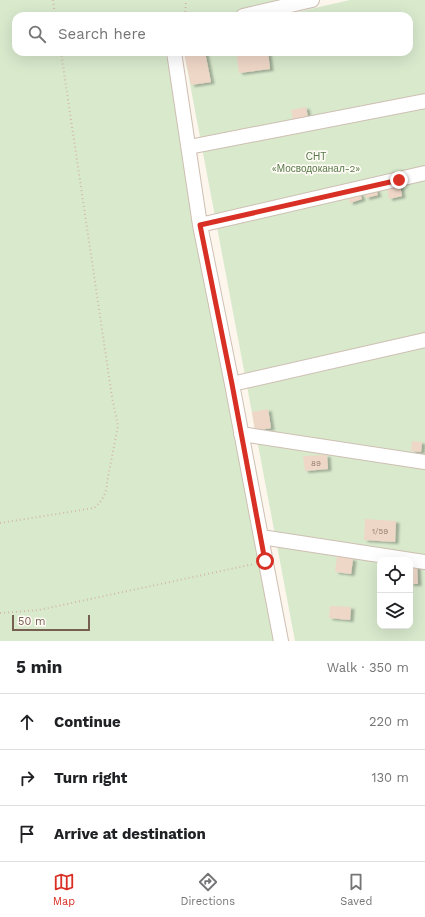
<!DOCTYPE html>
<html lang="en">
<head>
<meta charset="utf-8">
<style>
  :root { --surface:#fff; --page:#f2f2f2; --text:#202124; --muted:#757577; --line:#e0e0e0; --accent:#d93025 }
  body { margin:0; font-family:"Work Sans",sans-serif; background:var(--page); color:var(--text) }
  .controls { position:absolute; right:12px; bottom:12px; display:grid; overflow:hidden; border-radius:8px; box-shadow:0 4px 16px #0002 }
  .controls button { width:36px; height:36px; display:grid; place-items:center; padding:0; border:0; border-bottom:1px solid var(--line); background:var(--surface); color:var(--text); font:20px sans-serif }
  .scale { position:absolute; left:12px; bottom:10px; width:78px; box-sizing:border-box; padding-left:4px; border:2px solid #765e51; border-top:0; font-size:11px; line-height:14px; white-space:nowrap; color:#765e51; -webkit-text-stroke:3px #fefaf4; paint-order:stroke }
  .stop { position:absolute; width:12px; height:12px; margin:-9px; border:3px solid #d93025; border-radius:50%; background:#fff }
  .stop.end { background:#d93025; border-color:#fff; box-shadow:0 1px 4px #0008 }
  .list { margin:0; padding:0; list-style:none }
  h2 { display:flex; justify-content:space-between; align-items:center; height:52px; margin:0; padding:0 16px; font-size:17px }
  h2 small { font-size:13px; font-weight:400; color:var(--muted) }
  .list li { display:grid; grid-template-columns:26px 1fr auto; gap:12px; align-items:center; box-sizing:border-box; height:56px; padding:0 16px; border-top:1px solid var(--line) }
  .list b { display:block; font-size:15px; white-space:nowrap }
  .list em { font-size:13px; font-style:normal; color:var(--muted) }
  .icon { flex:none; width:22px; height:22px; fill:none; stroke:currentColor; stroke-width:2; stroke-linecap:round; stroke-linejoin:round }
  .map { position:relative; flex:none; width:425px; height:641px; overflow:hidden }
  .search { position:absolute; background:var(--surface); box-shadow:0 4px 16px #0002; left:12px; right:12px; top:12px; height:44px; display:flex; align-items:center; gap:10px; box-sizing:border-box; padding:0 14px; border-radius:12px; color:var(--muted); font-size:15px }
  .sheet { height:220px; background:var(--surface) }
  nav { display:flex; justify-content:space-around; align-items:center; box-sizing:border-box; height:56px; border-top:1px solid var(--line); background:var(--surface); font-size:11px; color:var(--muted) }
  nav a { display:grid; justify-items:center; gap:2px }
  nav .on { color:var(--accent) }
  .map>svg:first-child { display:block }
  .green { fill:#d8e9cc; fill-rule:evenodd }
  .building { fill:#efd7c7; filter:url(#shadow) }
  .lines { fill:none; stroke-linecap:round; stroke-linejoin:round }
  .minor-casing { stroke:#cebfb3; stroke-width:16 }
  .path { stroke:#d4baaa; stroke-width:2; stroke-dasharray:1 3; stroke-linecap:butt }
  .minor { stroke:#fff; stroke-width:14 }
  .route { stroke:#d93025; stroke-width:5 }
  .labels { text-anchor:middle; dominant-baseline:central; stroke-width:3.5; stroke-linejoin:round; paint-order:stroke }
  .number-label { font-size:8px; fill:#947c6e }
  .park-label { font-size:10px; fill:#587a4a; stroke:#fefaf4 }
</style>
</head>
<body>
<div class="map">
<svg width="425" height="641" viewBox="0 0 425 641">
  <defs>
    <filter id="shadow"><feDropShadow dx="3.5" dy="2" stdDeviation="1" flood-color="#0004"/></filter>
  </defs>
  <rect width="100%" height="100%" fill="#fcf6ed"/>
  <path class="green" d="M0 0H294L229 16H16V52H165L166 57 173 65 275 641H0Z
    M350 0H425V641H295L184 52H409V16H280ZM380 560H410V626H380Z"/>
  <path class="building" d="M184 52H205L211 82 191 85Z
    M236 52H268L270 69 239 73Z
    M306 107 308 117 293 120 291 110Z
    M399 180 402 196 389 199 386 183Z
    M375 187 378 195 366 198 364 190Z
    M359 191 362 199 350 203 347 194Z
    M268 409 271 428 255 431 252 412Z
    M412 441 422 442 421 452 411 451Z
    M327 455 328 469 305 471 303 456Z
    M365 519 396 521 395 542 364 540Z
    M337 556 353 559 351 574 335 572Z
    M410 565H417L418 584H410Z
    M330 606 351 607 350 620 329 618Z"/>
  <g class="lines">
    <g class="minor-casing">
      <path id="minor" d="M243 16 312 0
        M174 52 200 225 232 384 261 537 281 641
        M189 147 425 101
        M200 225 425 173
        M232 384 425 340
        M241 434 425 462
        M261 537 425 562"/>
    </g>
    <path class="path" d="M53 0 55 16
      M185 16 186 0
      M0 523 94 508C102 502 107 492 107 482L118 426 112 397 61 52
      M0 613 39 610 254 564"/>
    <use href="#minor" class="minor"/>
  </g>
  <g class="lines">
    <path class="route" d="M265 561 232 384 200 225 399 180"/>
  </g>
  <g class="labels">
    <g class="number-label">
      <text x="316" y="463">89</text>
      <text x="380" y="531">1/59</text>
    </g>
    <g class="park-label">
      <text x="316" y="156">СНТ<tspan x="316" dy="12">«Мосводоканал-2»</tspan></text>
    </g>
  </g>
</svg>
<div class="controls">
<button><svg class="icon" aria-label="locate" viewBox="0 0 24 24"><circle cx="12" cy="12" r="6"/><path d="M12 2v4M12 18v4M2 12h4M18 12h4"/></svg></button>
<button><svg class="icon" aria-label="layers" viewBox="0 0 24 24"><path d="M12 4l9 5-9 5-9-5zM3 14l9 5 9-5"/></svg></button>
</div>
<div class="scale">50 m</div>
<div class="stop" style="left:265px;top:561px"></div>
<div class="stop end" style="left:399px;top:180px"></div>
<div class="search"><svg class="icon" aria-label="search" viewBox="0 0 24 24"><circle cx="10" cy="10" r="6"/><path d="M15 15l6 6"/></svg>Search here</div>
</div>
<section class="sheet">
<h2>5 min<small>Walk · 350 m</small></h2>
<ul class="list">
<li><svg class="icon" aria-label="ahead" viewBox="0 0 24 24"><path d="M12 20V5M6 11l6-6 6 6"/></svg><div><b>Continue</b></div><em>220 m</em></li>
<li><svg class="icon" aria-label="right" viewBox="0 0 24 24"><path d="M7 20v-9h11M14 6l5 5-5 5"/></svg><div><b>Turn right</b></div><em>130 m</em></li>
<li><svg class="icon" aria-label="arrive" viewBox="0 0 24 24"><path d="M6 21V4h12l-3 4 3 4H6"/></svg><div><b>Arrive at destination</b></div></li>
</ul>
</section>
<nav>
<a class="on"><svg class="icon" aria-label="map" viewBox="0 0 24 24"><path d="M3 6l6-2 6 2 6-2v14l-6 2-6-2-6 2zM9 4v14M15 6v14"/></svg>Map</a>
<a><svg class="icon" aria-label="directions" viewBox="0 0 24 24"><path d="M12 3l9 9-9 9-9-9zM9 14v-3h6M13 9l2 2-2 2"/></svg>Directions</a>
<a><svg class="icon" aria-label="saved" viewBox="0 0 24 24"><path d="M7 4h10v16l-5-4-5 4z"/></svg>Saved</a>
</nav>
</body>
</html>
